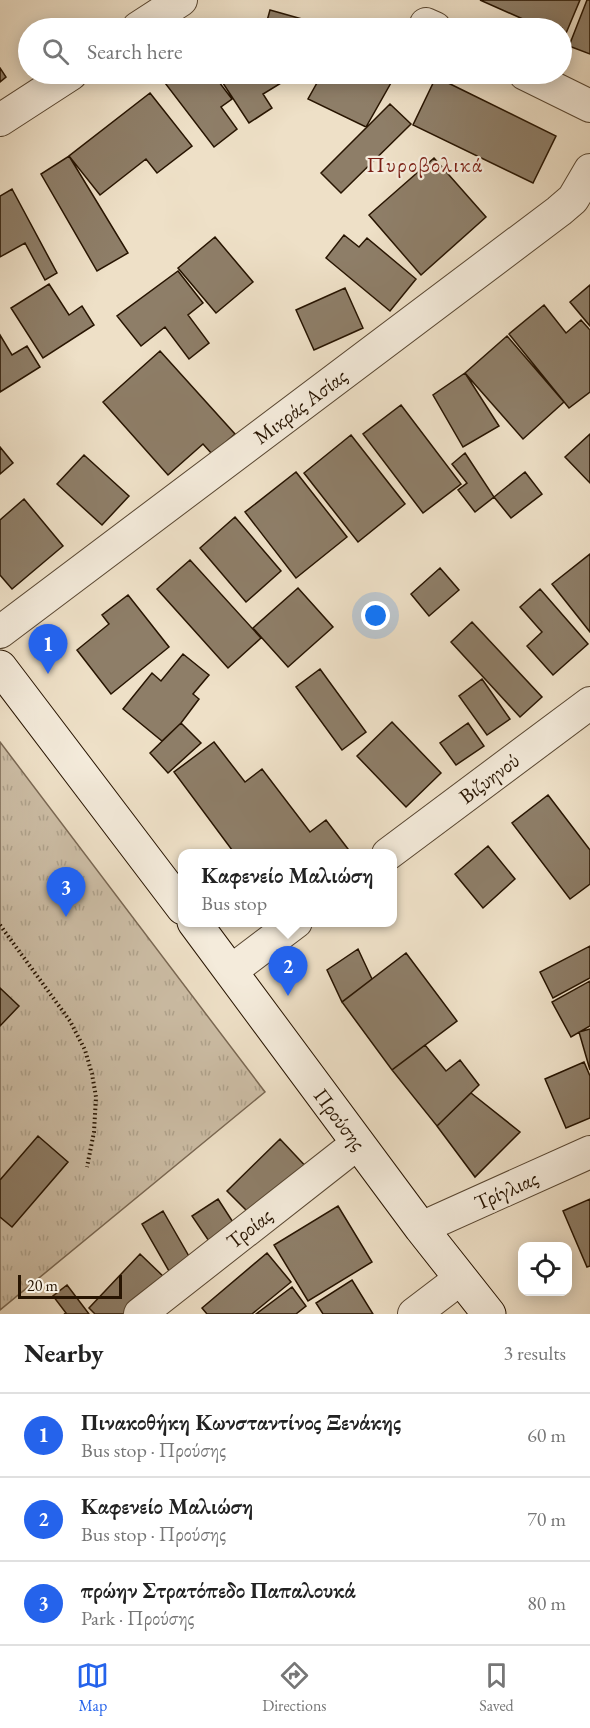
<!DOCTYPE html>
<html lang="en">
<head>
<meta charset="utf-8">
<style>
  :root { --surface:#fff; --page:#f6f6f6; --text:#222; --muted:#767676; --line:#e0e0e0; --accent:#2563eb }
  body { margin:0; font-family:"EB Garamond",serif; background:var(--page); color:var(--text) }
  .controls { position:absolute; right:18px; bottom:18px; display:grid; overflow:hidden; border-radius:12px; box-shadow:0 3px 15px #0003 }
  .controls button { width:54px; height:54px; display:grid; place-items:center; padding:0; border:0; border-bottom:2px solid var(--line); background:var(--surface); color:var(--text); font:30px sans-serif }
  .scale { position:absolute; left:18px; bottom:15px; width:104px; box-sizing:border-box; padding-left:6px; border:3px solid #271401; border-top:0; font-size:16px; line-height:21px; white-space:nowrap; color:#271401; -webkit-text-stroke:4px #f4ebdb; paint-order:stroke }
  .you { position:absolute; left:376px; top:616px; width:21px; height:21px; margin:-15px; border:4px solid #fff; border-radius:50%; background:#1a73e8; box-shadow:0 0 0 9px #1a73e833 }
  .badge { display:grid; place-items:center; width:39px; height:39px; border-radius:50%; background:var(--accent); color:#fff; font-size:20px; font-weight:700 }
  .pin { position:absolute; translate:-50% -50px; filter:drop-shadow(0 2px 3px #0008) }
  .pin::after { content:''; position:absolute; top:32px; width:21px; height:18px; background:inherit; clip-path:polygon(0 0,100% 0,50% 100%) }
  .popup { position:absolute; left:178px; top:849px; width:219px; height:78px; box-sizing:border-box; display:grid; place-content:center; border-radius:12px; background:var(--surface); filter:drop-shadow(0 2px 4px #0005); font-size:20px; white-space:nowrap; color:var(--muted) }
  .popup b { font-size:22px; color:var(--text) }
  .popup::after { content:''; position:absolute; left:50%; top:100%; margin-left:-12px; border:12px solid transparent; border-top-color:var(--surface) }
  .list { margin:0; padding:0; list-style:none }
  h2 { display:flex; justify-content:space-between; align-items:center; height:78px; margin:0; padding:0 24px; font-size:26px }
  h2 small { font-size:20px; font-weight:400; color:var(--muted) }
  .list li { display:grid; grid-template-columns:39px 1fr auto; gap:18px; align-items:center; box-sizing:border-box; height:84px; padding:0 24px; border-top:2px solid var(--line) }
  .list b { display:block; font-size:22px; white-space:nowrap }
  .list p { margin:0; font-size:20px; white-space:nowrap; color:var(--muted) }
  .list em { font-size:20px; font-style:normal; color:var(--muted) }
  .icon { flex:none; width:33px; height:33px; fill:none; stroke:currentColor; stroke-width:2; stroke-linecap:round; stroke-linejoin:round }
  .map { position:relative; flex:none; width:590px; height:1314px; overflow:hidden }
  .search { position:absolute; background:var(--surface); box-shadow:0 3px 15px #0003; left:18px; right:18px; top:18px; height:66px; display:flex; align-items:center; gap:15px; box-sizing:border-box; padding:0 21px; border-radius:33px; color:var(--muted); font-size:22px }
  .sheet { height:330px; background:var(--surface) }
  nav { display:flex; justify-content:space-around; align-items:center; box-sizing:border-box; height:84px; border-top:2px solid var(--line); background:var(--surface); font-size:16px; color:var(--muted) }
  nav a { display:grid; justify-items:center; gap:3px }
  nav .on { color:var(--accent) }
  .map>svg:first-child { display:block }
  .park { fill:url(#park-tufts); stroke:#7a6853; stroke-width:1.5 }
  .building { fill:#8e7e68; stroke:#271401; stroke-width:1.5 }
  .lines { fill:none; stroke-linecap:round; stroke-linejoin:round }
  .street-casing { stroke:#594732; stroke-width:34 }
  .secondary-casing { stroke:#271401; stroke-width:35 }
  .path { stroke:#271401; stroke-width:4; stroke-dasharray:1.5 3; stroke-linecap:butt }
  .street { stroke:#f4ebdb; stroke-width:32 }
  .secondary { stroke:#f4ebdb; stroke-width:33 }
  .labels { text-anchor:middle; dominant-baseline:central; stroke-width:4.5; stroke-linejoin:round; paint-order:stroke }
  .street-label { font-size:21px; fill:#271401; stroke:#f4ebdb }
  .neighbourhood-label { font-size:22px; letter-spacing:1.5px; fill:#7a1f14; stroke:#f4ebdb }
</style>
</head>
<body>
<div class="map">
<svg width="590" height="1314" viewBox="0 0 590 1314">
  <defs>
    <pattern id="park-tufts" width="24" height="20" patternUnits="userSpaceOnUse" patternTransform="scale(1.5)"><rect width="24" height="20" fill="#ccbda5"/><path d="M3 7l-1-3M5 7V3M7 7l1-3M15 17l-1-3M17 17v-4M19 17l1-3" fill="none" stroke="#afa28c"/></pattern>
  </defs>
  <rect width="100%" height="100%" fill="#eee0c7"/>
  <filter id="stains"><feTurbulence type="fractalNoise" baseFrequency=".00333" numOctaves="4"/><feColorMatrix values="0 0 0 0 .2 0 0 0 0 .09 0 0 0 0 .02 0 0 0 .5 -.17"/></filter>
  <radialGradient id="worn" r=".72"><stop offset=".6" stop-color="#630" stop-opacity="0"/><stop offset="1" stop-color="#630" stop-opacity=".3"/></radialGradient>
  <path class="park" d="M0 742 265 1092 0 1310Z"/>
  <path class="building" d="M480 0H580L564 38 562 37V28H543Z
    M587 0H590V54L569 46Z
    M270 10 334 28H265Z
    M249 23 253 28H240Z
    M0 68 6 77 0 82Z
    M177 74H213L232 99 221 107 237 129 214 147 165 83Z
    M217 74H282L286 80 263 94 272 108 249 123Z
    M322 74 338 83 344 74H396L366 127 308 99Z
    M436 77 556 136 533 183 413 125Z
    M150 93 192 146 157 173 146 159 100 195 69 156Z
    M390 104 411 124 341 193 321 173Z
    M69 156 128 253 97 271 41 174Z
    M434 158 486 217 421 275 369 215Z
    M12 189 57 273 45 280 25 243 0 257V196Z
    M344 235 359 247 367 238 416 279 390 311 326 258Z
    M215 237 253 282 216 313 178 268Z
    M178 271 203 303 188 315 209 343 189 359 165 327 141 346 117 316Z
    M49 284 69 315 82 306 94 325 43 358 11 308Z
    M590 285V326L570 302Z
    M345 288 363 328 314 350 296 310Z
    M544 305 566 333 581 320 590 330V392L569 408 509 334Z
    M0 335 12 355 27 346 40 367 0 392Z
    M507 336 564 402 523 439 465 373Z
    M160 351 235 434 212 454 203 444 168 475 103 402Z
    M465 373 499 426 463 447 433 395Z
    M401 405 461 484 423 513 363 434Z
    M590 434V483L565 457Z
    M351 435 405 504 358 542 304 473Z
    M0 447 13 463 0 474Z
    M465 453 494 497 475 512 458 490 467 483 452 464Z
    M84 455 129 496 102 525 57 484Z
    M296 472 347 537 296 578 245 512Z
    M525 472 542 494 511 518 494 497Z
    M24 499 63 546 12 589 0 575V520Z
    M235 517 281 571 246 602 200 548Z
    M590 554V632L552 584Z
    M190 560 261 638 228 668 157 589Z
    M440 568 459 590 429 616 411 594Z
    M298 588 333 627 288 667 253 628Z
    M540 589 588 644 553 675 527 646 542 632 520 607Z
    M128 595 169 647 111 694 77 650 109 624 102 615Z
    M472 622 542 697 520 717 451 642Z
    M183 654 209 675 193 694 199 699 181 723 162 741 123 709 152 673 161 681Z
    M320 669 366 732 342 750 296 687Z
    M482 679 510 719 487 735 459 696Z
    M392 722 441 773 406 807 357 756Z
    M181 723 201 743 168 773 150 753Z
    M468 723 484 746 456 765 440 743Z
    M214 742 245 782 262 769 310 832 326 820 348 849 343 854H235L174 772Z
    M548 795 590 850V884L570 899 512 823Z
    M488 846 515 879 483 908 455 874Z
    M590 946V978L553 998 540 972Z
    M358 949 372 979 342 1002 327 970Z
    M406 953 457 1021 392 1070 342 1002Z
    M590 981V1026L571 1037 552 1002Z
    M0 988 19 1006 0 1026Z
    M590 1029V1070L579 1032Z
    M425 1045 446 1071 460 1060 479 1085 437 1126 392 1070Z
    M584 1062 590 1076V1118L566 1128 545 1079Z
    M471 1093 520 1132 475 1177 437 1126Z
    M38 1136 68 1162 12 1227 0 1217V1180Z
    M280 1139 311 1172 258 1222 227 1191Z
    M218 1199 240 1233 215 1250 192 1216Z
    M590 1199V1266L587 1267 563 1211Z
    M338 1206 372 1262 308 1301 274 1245Z
    M163 1211 194 1265 173 1278 142 1224Z
    M267 1253 291 1282 252 1314H207L202 1308Z
    M140 1254 166 1279 133 1314H95L89 1308Z
    M352 1280 373 1314H323L316 1303Z
    M67 1285 89 1314H64L66 1313 53 1296Z
    M292 1287 306 1306 296 1314H256Z"/>
  <g class="lines">
    <g class="street-casing">
      <path id="street" d="M426 24 435 28
        M138 28 181 0
        M525 74 590 106
        M0 120 71 74
        M0 632 559 211 573 199 590 170
        M388 854 590 703
        M231 971 296 922
        M421 1228 590 1152
        M140 1314 358 1143
        M414 1314 460 1279"/>
    </g>
    <g class="secondary-casing">
      <path id="secondary" d="M0 667 183 908
        M194 922 421 1228 489 1314"/>
    </g>
    <path class="path" d="M0 925 70 1021 85 1050 92 1074 96 1097 94 1132 87 1167"/>
    <use href="#street" class="street"/>
    <use href="#secondary" class="secondary"/>
  </g>
  <g class="labels">
    <g class="street-label">
      <text transform="translate(300 406) rotate(-37)">Μικράς Ασίας</text>
      <text transform="translate(489 778) rotate(-37)">Βιζυηνού</text>
      <text transform="translate(340 1119) rotate(53)">Προύσης</text>
      <text transform="translate(506 1190) rotate(-24)">Τρίγλιας</text>
      <text transform="translate(249 1228) rotate(-38)">Τροίας</text>
    </g>
    <g class="neighbourhood-label">
      <text x="425" y="164">Πυροβολικά</text>
    </g>
  </g>
  <rect width="100%" height="100%" filter="url(#stains)"/>
  <rect width="100%" height="100%" fill="url(#worn)"/>
</svg>
<div class="controls">
<button><svg class="icon" aria-label="locate" viewBox="0 0 24 24"><circle cx="12" cy="12" r="6"/><path d="M12 2v4M12 18v4M2 12h4M18 12h4"/></svg></button>
</div>
<div class="scale">20 m</div>
<div class="you"></div>
<div class="pin badge" style="left:48px;top:674px">1</div>
<div class="pin badge" style="left:288px;top:996px">2</div>
<div class="popup"><b>Καφενείο Μαλιώση</b>Bus stop</div>
<div class="pin badge" style="left:66px;top:917px">3</div>
<div class="search"><svg class="icon" aria-label="search" viewBox="0 0 24 24"><circle cx="10" cy="10" r="6"/><path d="M15 15l6 6"/></svg>Search here</div>
</div>
<section class="sheet">
<h2>Nearby<small>3 results</small></h2>
<ul class="list">
<li><span class="badge">1</span><div><b>Πινακοθήκη Κωνσταντίνος Ξενάκης</b><p>Bus stop · Προύσης</p></div><em>60 m</em></li>
<li><span class="badge">2</span><div><b>Καφενείο Μαλιώση</b><p>Bus stop · Προύσης</p></div><em>70 m</em></li>
<li><span class="badge">3</span><div><b>πρώην Στρατόπεδο Παπαλουκά</b><p>Park · Προύσης</p></div><em>80 m</em></li>
</ul>
</section>
<nav>
<a class="on"><svg class="icon" aria-label="map" viewBox="0 0 24 24"><path d="M3 6l6-2 6 2 6-2v14l-6 2-6-2-6 2zM9 4v14M15 6v14"/></svg>Map</a>
<a><svg class="icon" aria-label="directions" viewBox="0 0 24 24"><path d="M12 3l9 9-9 9-9-9zM9 14v-3h6M13 9l2 2-2 2"/></svg>Directions</a>
<a><svg class="icon" aria-label="saved" viewBox="0 0 24 24"><path d="M7 4h10v16l-5-4-5 4z"/></svg>Saved</a>
</nav>
</body>
</html>
